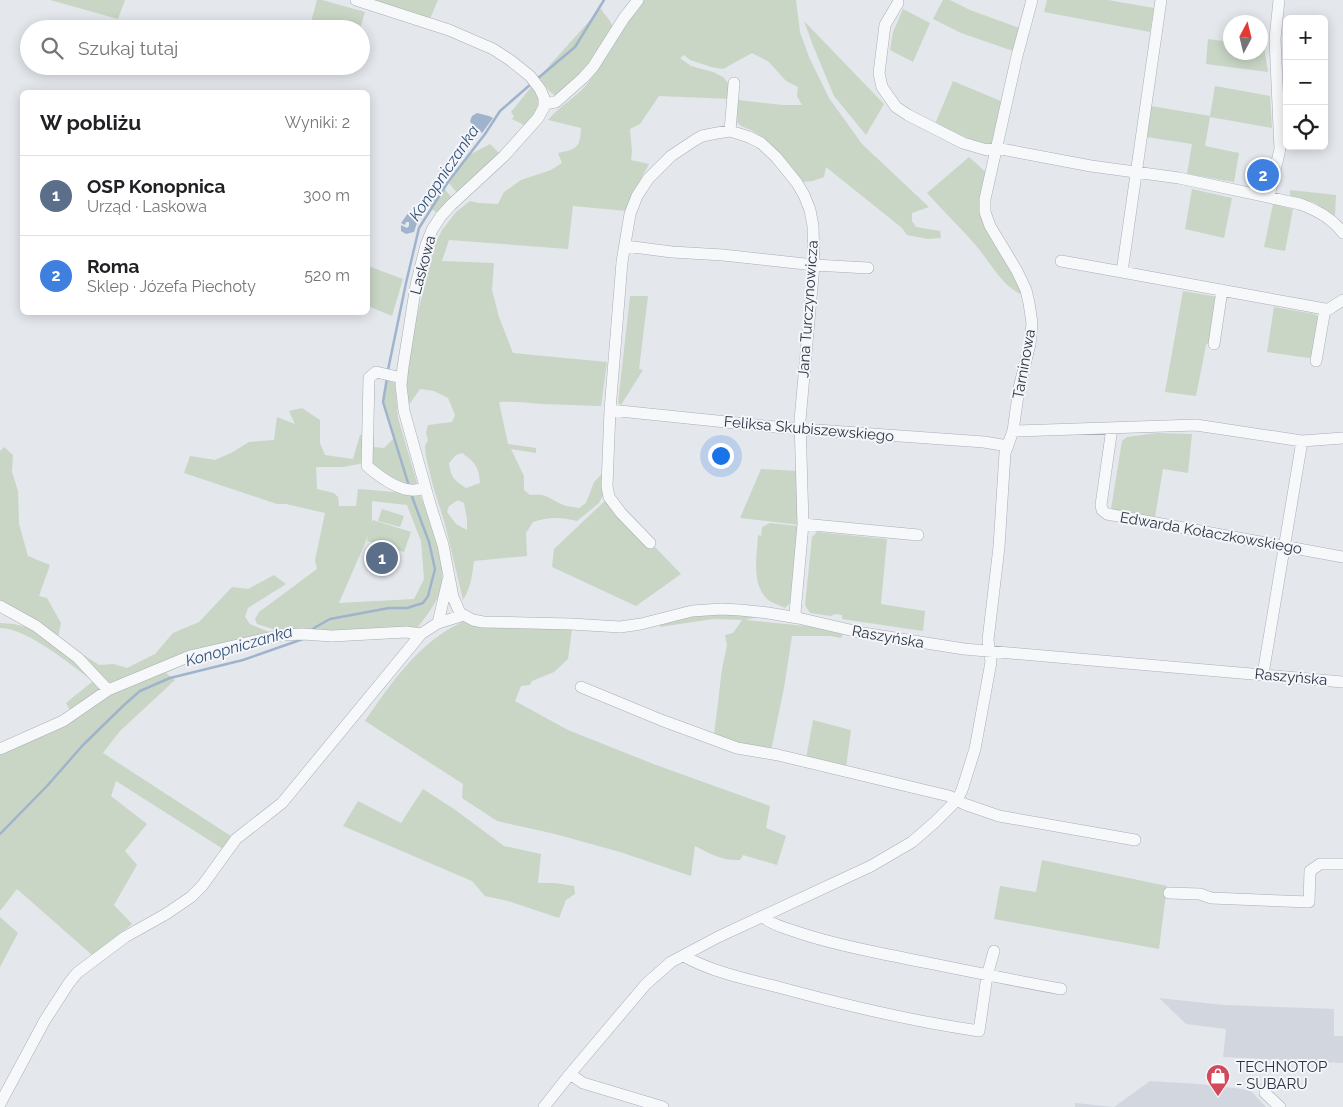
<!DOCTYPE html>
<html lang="pl">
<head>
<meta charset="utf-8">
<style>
  :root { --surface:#fff; --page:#f6f6f6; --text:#202124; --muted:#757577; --line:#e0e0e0; --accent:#d1495b }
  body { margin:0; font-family:Raleway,sans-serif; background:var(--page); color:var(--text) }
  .controls { position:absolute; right:15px; top:15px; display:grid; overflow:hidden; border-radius:8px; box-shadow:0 2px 12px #0003 }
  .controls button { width:45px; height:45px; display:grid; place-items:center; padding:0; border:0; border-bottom:1px solid var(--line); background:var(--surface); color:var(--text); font:25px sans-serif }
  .compass { position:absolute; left:1223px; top:15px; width:45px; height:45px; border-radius:50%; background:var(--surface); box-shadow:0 2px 12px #0003; rotate:7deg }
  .you { position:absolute; left:720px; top:455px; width:18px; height:18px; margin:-12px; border:4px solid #fff; border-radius:50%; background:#1a73e8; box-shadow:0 0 0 8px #1a73e833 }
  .badge { display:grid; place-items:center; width:32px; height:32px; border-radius:50%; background:var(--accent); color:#fff; font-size:16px; font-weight:700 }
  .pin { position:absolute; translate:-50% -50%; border:2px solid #fff; box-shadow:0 1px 5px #0006 }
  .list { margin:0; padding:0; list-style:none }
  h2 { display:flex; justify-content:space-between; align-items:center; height:65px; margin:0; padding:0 20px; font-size:21px }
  h2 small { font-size:16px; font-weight:400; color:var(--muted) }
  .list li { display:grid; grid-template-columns:32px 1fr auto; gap:15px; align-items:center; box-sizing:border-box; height:80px; padding:0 20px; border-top:1px solid var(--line) }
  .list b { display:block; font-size:19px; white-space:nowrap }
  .list p { margin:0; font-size:16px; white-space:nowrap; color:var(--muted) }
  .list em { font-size:16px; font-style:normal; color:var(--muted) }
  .icon { flex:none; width:28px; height:28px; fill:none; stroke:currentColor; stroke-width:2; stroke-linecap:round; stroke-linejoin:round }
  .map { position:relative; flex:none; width:1343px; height:1107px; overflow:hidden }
  .search { position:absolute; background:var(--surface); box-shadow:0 2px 12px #0003; left:20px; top:20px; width:350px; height:55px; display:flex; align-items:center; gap:12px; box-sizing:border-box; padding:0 18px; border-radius:28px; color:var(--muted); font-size:19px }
  .panel { position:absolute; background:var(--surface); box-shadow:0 2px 12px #0003; left:20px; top:90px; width:350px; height:225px; border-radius:8px }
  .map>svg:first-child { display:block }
  .built { fill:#d2d6de }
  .green { fill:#c9d6c5; fill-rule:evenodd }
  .water { fill:#9fb4cc }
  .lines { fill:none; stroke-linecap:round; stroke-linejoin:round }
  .stream { stroke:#9fb4cc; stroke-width:2.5 }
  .minor-casing { stroke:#a9aeb7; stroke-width:12 }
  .minor { stroke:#f7f8fa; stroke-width:11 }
  .labels { text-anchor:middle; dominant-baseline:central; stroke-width:4; stroke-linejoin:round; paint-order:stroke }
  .street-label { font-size:15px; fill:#2b3445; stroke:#f4f6f9 }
  .poi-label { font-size:15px; fill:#2b3445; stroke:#f4f6f9; text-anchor:start }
  .water-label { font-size:16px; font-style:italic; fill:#34527a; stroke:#f4f6f9 }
</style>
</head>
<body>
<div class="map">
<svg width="1343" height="1107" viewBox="0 0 1343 1107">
  <rect width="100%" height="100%" fill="#e4e7ec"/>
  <path class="built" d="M1159 998 1224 1005 1334 1009V1036H1343V1063L1223 1057 1226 1029 1186 1024Z
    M1150 1081 1199 1084 1250 1090 1266 1107H1075V1103L1114 1107Z"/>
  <path class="green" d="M50 0H125L118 19Z
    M317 0H322L365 12 360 29H309Z
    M372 0H438L429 21Z
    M644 0H796L800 32 809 57 829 98 862 144 929 207 912 213V221L916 227 940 231 941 238 928 239 907 235 902 228 826 167 824 177 813 181 803 182 787 162 765 140 751 130 741 126 737 122 738 100 783 105H802L797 96 798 87 786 81 769 62 752 53 723 69 711 67 690 60 684 55 680 58 691 66 713 72 723 77 730 85 731 99 659 96 640 124 630 129 632 151 631 160 649 164 632 195 626 211 573 206 568 249 449 240 442 261 494 263 492 290 499 317 513 353 607 362 601 406C582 405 562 405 542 404 528 403 513 401 499 402L508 444 536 448V453L511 449 524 476V490L530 495C548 492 551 501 566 506 570 507 575 507 579 508L586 503 594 482 605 471V492L599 503 577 521C561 517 548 517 533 522L526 533 527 556 474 561C472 576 471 587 463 600L445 524 433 486 426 457 425 446 428 440 426 433 428 425 452 422 455 415 448 398 434 391 420 389 409 405 405 387 415 324 435 244 442 230 456 212 470 201 479 203 498 204 504 192 521 180 551 170 562 163 558 153C577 149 580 148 581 128L548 120C560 105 579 96 590 80 601 65 610 50 619 34 627 22 633 9 644 0ZM462 453C475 462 479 467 480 483L466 488C454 480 451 478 449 463L456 455ZM458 500 464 503 467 519V530L456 524 447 512 449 506Z
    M943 0H950L970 10 1022 29 1016 52 961 33 933 19Z
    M1047 0H1108L1154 8 1150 32 1044 12Z
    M601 8C603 15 610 17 613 28L581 76 556 96 549 91 539 77Z
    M903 9 930 23 913 62 890 50 893 32Z
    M804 21 884 104 866 135 834 96 814 48Z
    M1208 39 1230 42V52H1260L1261 46 1264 47 1268 72 1206 64Z
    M953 81 1003 102 993 146 981 144 935 124Z
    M532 86 540 99V106L526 126 512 119 514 116 511 112Z
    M1215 86 1270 96 1272 128 1210 117 1205 146 1239 153 1234 182 1187 174 1192 144 1146 137 1151 106 1210 116Z
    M490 144 501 155 458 194 448 182 469 155Z
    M969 157 989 175 983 199 1023 292 1020 294C1000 283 992 265 978 248 962 229 944 212 927 193Z
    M443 187 452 198 438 214 422 201 441 190Z
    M1192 189 1232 198 1224 238 1185 229Z
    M1290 190 1336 195 1335 216 1313 202 1290 196Z
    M1273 204 1293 209 1285 251 1264 247Z
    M368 266 403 279 392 316 368 306Z
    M1183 291 1218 297 1210 341 1206 345 1196 396 1165 392Z
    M630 296H648L639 369 643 370 621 405 618 403Z
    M1274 307 1315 314 1319 318 1313 354 1309 358 1267 352Z
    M386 379 395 383 398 418 418 486 401 485 370 462 343 467H316L317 489 334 493 338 497 339 506H356L358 489 420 494C429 519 447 562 441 588 438 601 426 617 417 628L383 630 279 631 257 624 255 619 259 612 317 569 315 560 325 513 286 504H277L184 473 190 456 215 460 231 453 249 442 274 440 277 417 295 424 289 411 302 408 320 420V443L325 455 353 459 360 435 374 437V447L384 448 394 438 383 402ZM372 501 407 505 421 541 424 579 414 599 339 603 368 536 367 541 404 552 411 532 373 520 372 523Z
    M1157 433 1192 434 1188 473 1163 469 1155 517 1111 509 1122 441 1127 437Z
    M4 447 13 455 12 472 18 491 19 524 28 556 50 565 39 596 47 598 61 623 58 638 99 665 114 664 127 668 155 654 173 633 199 622 232 587 248 589 274 575 286 584 248 608 245 617 250 624 272 633 185 664 166 673 175 680 120 731 103 753 234 838 223 849 116 781 111 796 147 824 125 851 137 865 114 905 132 924 92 955 17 889 0 911V745L58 720 70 710 66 703 93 681C71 665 27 628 0 628V623L14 624 26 627 0 612V451Z
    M761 469 798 471 800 525 740 518Z
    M609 497 622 513 681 574 636 606 552 567 554 549Z
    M382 509 404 516 400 527 378 521Z
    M770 523 798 526 790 603 785 608C780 605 772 603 767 599 751 583 757 556 758 535L761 536 762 527Z
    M817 532 887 539 881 604 925 611 923 631 842 619V615L835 614 831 616 810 613 805 605 812 537Z
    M697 613 762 616 745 620 816 627 843 634 841 638 830 636H792L784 688 771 751 748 748 714 735 722 669 727 645 725 635 733 633 742 620 713 619 660 627 661 622Z
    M462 622 534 629H572L568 659 554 672 532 681 530 685 521 686 515 701 568 730 656 765 770 806 766 828 786 836 777 865 743 855 740 860C722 861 710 854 695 846L691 876 620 852 555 834 497 821 462 798 463 784 365 721C391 683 419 642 462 622Z
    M813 720 851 730 846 768 806 758Z
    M423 789 454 809 504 846 541 854 538 883H555L574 886 575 894 566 900 559 918 508 901 485 896 472 881 343 826 358 801 401 823Z
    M1042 860 1167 886 1159 949 994 919 1000 886 1036 892Z
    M0 917 18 933 0 967Z"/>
  <path class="water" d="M477 113 489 116 493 118 482 133 473 126 470 121 472 116Z
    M409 212 420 214 414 232 406 234 401 231V225L407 228 409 226V222H406L405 225 401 223Z"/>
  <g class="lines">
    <path class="stream" d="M537 79 575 47 604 0
      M388 370 406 283 419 228 448 182 485 134 500 111 531 84
      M387 378 383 402 409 486
      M312 631 314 628 330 619 389 608H407L423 603 428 596 435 569 429 542 411 494
      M0 834 47 786 83 745 124 705 140 691 170 678 243 660 303 639"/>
    <g class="minor-casing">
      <path id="minor" d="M356 0 449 30 493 49 510 60 530 76 540 89 544 98V107L538 118 504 156 451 205 441 216 432 230 426 245 416 285 403 367 401 385 404 411 430 504 443 545 453 597 460 613 473 620 483 622 571 624 620 627 641 624 692 611 721 609 740 610 768 613 798 618 863 633 964 649 1343 682
        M1161 0 1122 272 1325 309H1329L1343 300
        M898 3 885 25 879 73 882 87 896 107 908 115 963 143 987 150 996 148 1091 166 1179 178 1300 204C1317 210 1332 218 1343 233
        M544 104 556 102 583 78 593 67 624 18 638 0
        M730 131 734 83
        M1269 196 1280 149 1275 39 1279 0
        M625 246 672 252 723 255 814 265 868 268
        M1061 261 1122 272
        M1214 344 1222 290
        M1316 361 1325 309
        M402 378 376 372 369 378 367 466C381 478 407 498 425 487
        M610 410 775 427 984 442 1008 446
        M1112 428 1101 505 1102 510 1107 514 1343 557
        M1013 431 1196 425 1302 441 1343 438
        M803 524 918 535
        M650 543 621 513 609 497 607 486 610 410 622 262 630 214 637 196 648 179 671 156 695 140 702 136 717 133 730 131 749 137 761 143 776 157 797 183 804 195 810 210 813 226 814 265 800 420 803 524 795 613 798 618
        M0 606 36 626 78 658 108 690
        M438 623 448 580
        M1263 674 1302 441
        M581 687 661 720 737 748 778 755 932 792 949 796 964 804 999 816 1135 840
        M0 749 63 721 108 690 190 656 282 635 302 634 332 636 406 632 421 634
        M1169 893 1200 894 1211 898 1309 902 1310 871 1320 864H1343
        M763 917C772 925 783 927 794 931 822 941 850 947 879 953 939 965 1000 978 1061 989
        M684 956C709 971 749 980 778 987 844 1005 911 1021 979 1031L987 976 994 951
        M570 1074 583 1083 663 1107
        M1265 1093 1280 1107
        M0 1104 45 1020 69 983 77 973 125 937 166 914 191 897 202 886 236 839 282 803 421 634 438 623 464 615
        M544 1107 570 1074 646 984 671 962 718 937 871 866 912 842 935 822 957 800 962 790 975 749 991 662 988 640 999 547 1005 453 1013 431 1019 388 1030 344 1032 323 1029 303 1026 290 1017 271 990 226 985 212V199L1017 56 1032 0"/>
    </g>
    <use href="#minor" class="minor"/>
  </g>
  <defs>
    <g id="shop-pin" transform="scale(1.25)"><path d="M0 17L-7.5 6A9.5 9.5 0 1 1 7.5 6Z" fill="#d1495b" stroke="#f4f6f9"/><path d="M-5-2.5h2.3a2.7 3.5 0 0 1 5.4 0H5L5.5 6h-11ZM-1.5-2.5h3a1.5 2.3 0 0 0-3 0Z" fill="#fff"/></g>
  </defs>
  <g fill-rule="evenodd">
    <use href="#shop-pin" x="1218" y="1076"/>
  </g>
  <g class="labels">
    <g class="street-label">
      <text transform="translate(423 265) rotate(-75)">Laskowa</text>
      <text transform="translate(808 309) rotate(-86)">Jana Turczynowicza</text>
      <text transform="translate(1024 364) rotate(-80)">Tarninowa</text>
      <text transform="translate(809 429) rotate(5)">Feliksa Skubiszewskiego</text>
      <text transform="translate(1211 533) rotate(10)">Edwarda Kołaczkowskiego</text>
      <text transform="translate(888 637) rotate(10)">Raszyńska</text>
      <text transform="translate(1291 677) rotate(5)">Raszyńska</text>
    </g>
    <g class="poi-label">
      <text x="1236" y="1067">TECHNOTOP<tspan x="1236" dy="17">- SUBARU</tspan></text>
    </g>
    <g class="water-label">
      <text transform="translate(444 173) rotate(-56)">Konopniczanka</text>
      <text transform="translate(239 646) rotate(-16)">Konopniczanka</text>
    </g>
  </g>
</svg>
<div class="controls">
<button>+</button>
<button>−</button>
<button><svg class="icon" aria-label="locate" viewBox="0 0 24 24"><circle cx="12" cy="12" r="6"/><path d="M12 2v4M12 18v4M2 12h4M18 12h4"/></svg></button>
</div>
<svg class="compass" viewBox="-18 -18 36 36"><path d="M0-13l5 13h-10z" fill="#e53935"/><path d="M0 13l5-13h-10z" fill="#757577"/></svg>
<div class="you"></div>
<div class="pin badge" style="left:382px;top:558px;background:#5c6f8a">1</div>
<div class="pin badge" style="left:1263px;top:175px;background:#3f7fe0">2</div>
<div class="search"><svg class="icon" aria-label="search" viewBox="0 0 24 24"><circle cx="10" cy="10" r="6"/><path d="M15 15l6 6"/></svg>Szukaj tutaj</div>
<section class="panel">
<h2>W pobliżu<small>Wyniki: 2</small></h2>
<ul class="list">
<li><span class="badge" style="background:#5c6f8a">1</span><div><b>OSP Konopnica</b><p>Urząd · Laskowa</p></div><em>300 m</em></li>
<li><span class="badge" style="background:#3f7fe0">2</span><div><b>Roma</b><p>Sklep · Józefa Piechoty</p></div><em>520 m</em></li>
</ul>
</section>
</div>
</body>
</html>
